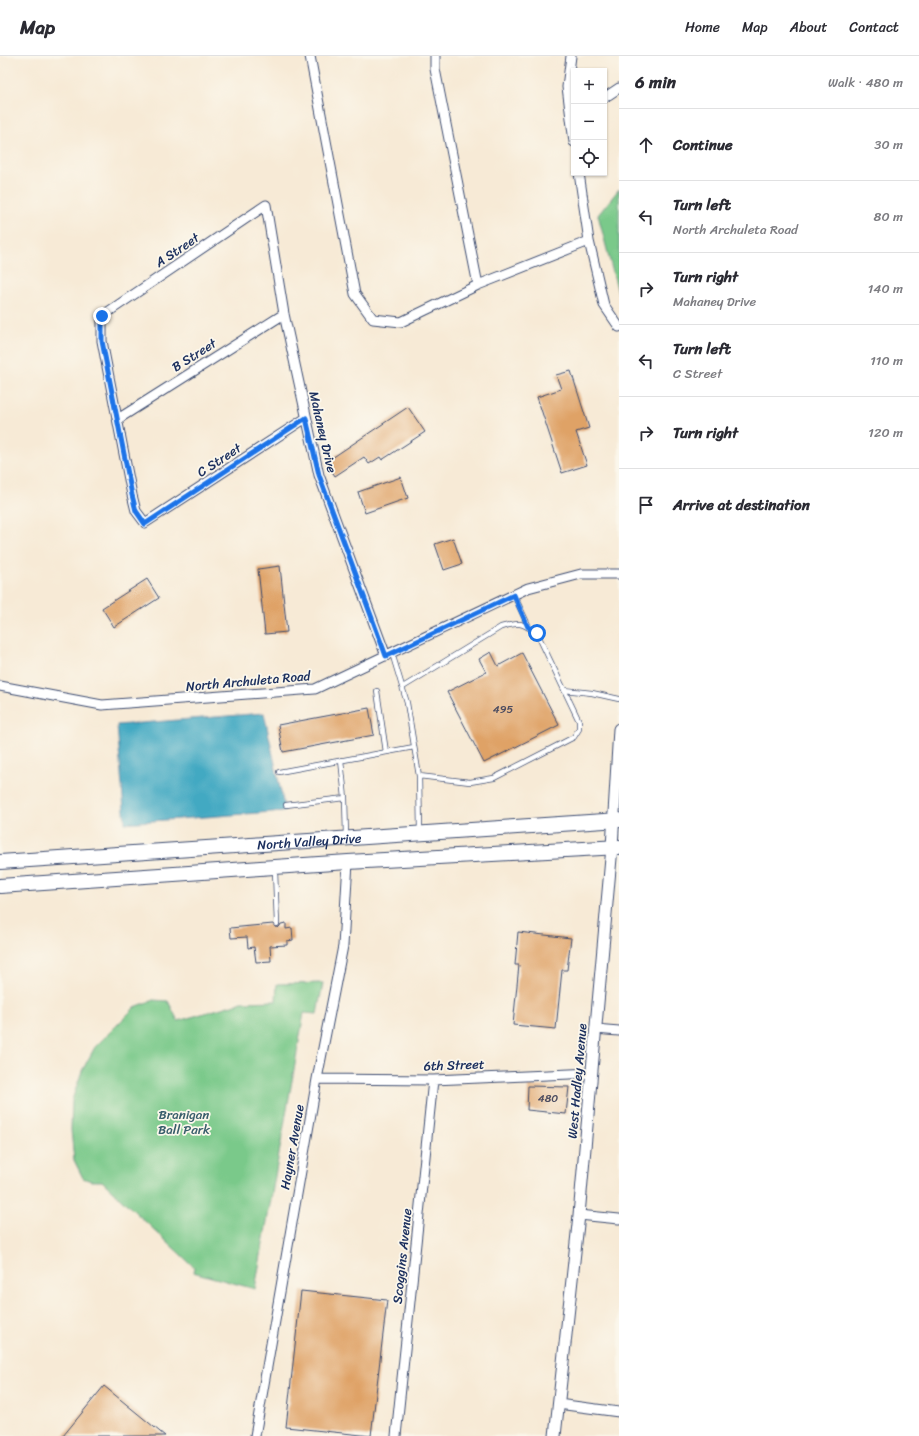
<!DOCTYPE html>
<html lang="en">
<head>
<meta charset="utf-8">
<style>
  :root { --surface:#fff; --page:#f7f7f7; --text:#2b2b33; --muted:#7c7c81; --line:#e1e1e2 }
  body { margin:0; font-family:Sriracha,sans-serif; background:var(--page); color:var(--text) }
  .controls { position:absolute; right:12px; top:12px; display:grid; overflow:hidden; border-radius:0px; box-shadow:0 1px 3px #0004 }
  .controls button { width:36px; height:36px; display:grid; place-items:center; padding:0; border:0; border-bottom:1px solid var(--line); background:var(--surface); color:var(--text); font:20px sans-serif }
  .stop { position:absolute; width:12px; height:12px; margin:-9px; border:3px solid #1a73e8; border-radius:50%; background:#fff }
  .stop.end { background:#1a73e8; border-color:#fff; box-shadow:0 1px 4px #0008 }
  .list { margin:0; padding:0; list-style:none }
  h2 { display:flex; justify-content:space-between; align-items:center; height:52px; margin:0; padding:0 16px; font-size:17px }
  h2 small { font-size:13px; font-weight:400; color:var(--muted) }
  .list li { display:grid; grid-template-columns:26px 1fr auto; gap:12px; align-items:center; box-sizing:border-box; height:72px; padding:0 16px; border-top:1px solid var(--line) }
  .list b { display:block; font-size:15px; white-space:nowrap }
  .list p { margin:0; font-size:13px; white-space:nowrap; color:var(--muted) }
  .list em { font-size:13px; font-style:normal; color:var(--muted) }
  .icon { flex:none; width:22px; height:22px; fill:none; stroke:currentColor; stroke-width:2; stroke-linecap:round; stroke-linejoin:round }
  .map { position:relative; flex:none; width:619px; height:1380px; overflow:hidden }
  header { display:flex; align-items:center; gap:24px; box-sizing:border-box; height:56px; padding:0 20px; background:var(--surface); border-bottom:1px solid var(--line) }
  header strong { font-size:19px }
  nav { display:flex; gap:22px; margin-inline-start:auto; font-size:14px }
  main { display:flex }
  aside { flex:1; background:var(--surface) }
  .map>svg:first-child { display:block }
  .green { fill:#7ac98a; stroke:#4a7c74 }
  .water { fill:#42a9c2; stroke:#2e6c90 }
  .building { fill:#dfa266 }
  .lines { fill:none; stroke-linecap:round; stroke-linejoin:round }
  .service-casing { stroke:#3c4b70; stroke-width:6 }
  .minor-casing { stroke:#3c4b70; stroke-width:11 }
  .tertiary-casing { stroke:#3c4b70; stroke-width:13 }
  .primary-casing { stroke:#3c4b70; stroke-width:16 }
  .service { stroke:#fff; stroke-width:4.5 }
  .minor { stroke:#fff; stroke-width:9 }
  .tertiary { stroke:#fff; stroke-width:11 }
  .primary { stroke:#fff; stroke-width:14 }
  .route { stroke:#1a73e8; stroke-width:5 }
  .labels { text-anchor:middle; dominant-baseline:central; stroke-width:3.5; stroke-linejoin:round; paint-order:stroke }
  .number-label { font-size:11px; fill:#4c4c60 }
  .street-label { font-size:13px; fill:#1b2f5e; stroke:#fbf7ec }
  .park-label { font-size:13px; fill:#385d6b; stroke:#fbf7ec }
</style>
</head>
<body>
<header>
<strong>Map</strong>
<nav><a>Home</a><a>Map</a><a>About</a><a>Contact</a></nav>
</header>
<main>
<div class="map">
<svg width="619" height="1380" viewBox="0 0 619 1380">
  <rect width="100%" height="100%" fill="#fbf7ec"/>
  <filter id="ink" filterUnits="userSpaceOnUse"><feTurbulence type="fractalNoise" baseFrequency=".025" numOctaves="2"/><feDisplacementMap in="SourceGraphic" scale="8" xChannelSelector="R" yChannelSelector="G"/><feConvolveMatrix kernelMatrix="1 2 1 2 8 2 1 2 1" color-interpolation-filters="sRGB"/></filter>
  <filter id="wash" filterUnits="userSpaceOnUse"><feTurbulence type="fractalNoise" baseFrequency=".012" numOctaves="4" result="noise"/><feDisplacementMap in="SourceGraphic" scale="16" xChannelSelector="R" yChannelSelector="G"/><feGaussianBlur stdDeviation="0.9" result="paint"/><feColorMatrix in="noise" values="0 0 0 0 0 0 0 0 0 0 0 0 0 0 0 0 0 1.4 0 .05"/><feComposite in="paint" operator="in"/></filter>
  <g filter="url(#wash)">
    <rect width="100%" height="100%" fill="#f7ead6"/>
    <path class="green" d="M619 133V240L598 159Z
      M323 927 317 958 304 957 255 1233 193 1216 194 1211 102 1125H91L83 1122 74 1104 71 1074 72 1044 82 1015 95 991 135 951 153 944 168 945 178 965 242 946 276 945 277 928Z"/>
    <path class="water" d="M264 657 285 755 125 767 117 669Z"/>
    <g id="blocks">
      <path class="building" d="M571 315 589 372 576 376 587 409 562 417 537 341 561 333 556 319Z
        M408 351 425 376 382 404 380 401 369 408 364 401 335 420 326 406Z
        M401 421 408 442 365 457 358 436Z
        M453 482 462 508 444 514 435 488Z
        M280 510 287 576 265 578 258 513Z
        M147 523 159 542 114 571 102 552Z
        M491 596 498 610 522 597 559 669 484 707 447 636 486 616 479 603Z
        M369 652 374 679 283 696 278 669Z
        M286 867V873L292 872 293 884 287 885V889L270 890 271 905 256 906 254 891 248 892 247 881 231 882 230 872 273 868 275 871 278 872 280 870 281 868Z
        M518 876 571 882 567 914H562L556 973 513 969 519 909H515Z
        M528 1030 569 1031 566 1058 527 1054Z
        M301 1235 387 1244 371 1380 286 1371Z
        M104 1330 165 1380H63Z"/>
    </g>
  </g>
  <g filter="url(#ink)">
    <use href="#blocks" fill-opacity="0" stroke="#3c4b70" stroke-width="1"/>
    <g class="lines">
      <g class="service-casing">
        <path id="service" d="M514 539 529 571
          M392 597 407 647 419 720 420 776
          M403 631 501 571C520 566 521 566 537 577L579 665V673L574 681 494 722 470 726 419 720
          M564 634 592 637 619 643
          M377 635 386 696
          M279 716 414 691
          M345 742 346 780
          M286 749 345 742 341 704
          M275 814 277 868"/>
      </g>
      <g class="minor-casing">
        <path id="minor" d="M310 0 355 238 373 263 401 266 478 229 589 185 579 117
          M435 0V13L478 229
          M571 0 567 31 574 86
          M604 42 619 32
          M589 185 604 249 619 271
          M306 362 145 467 136 455 132 439 102 285V260L266 149 284 258 319 419 386 600
          M118 363 284 258
          M0 630 102 649 315 633 528 532 581 518H619
          M595 973 619 975
          M317 1023 433 1024 592 1017
          M579 1159 619 1163
          M558 1348 619 1356
          M255 1380 317 1023 343 890 348 806
          M396 1380 433 1024"/>
      </g>
      <g class="tertiary-casing">
        <path id="tertiary" d="M555 1380 579 1159 612 791 619 673"/>
      </g>
      <g class="primary-casing">
        <g id="primary">
          <path id="s1" d="M0 806 619 764"/>
          <path d="M0 830 348 806 619 791"/>
        </g>
      </g>
      <use href="#service" class="service"/>
      <use href="#minor" class="minor"/>
      <use href="#tertiary" class="tertiary"/>
      <use href="#primary" class="primary"/>
    </g>
  </g>
  <g class="lines" filter="url(#ink)">
    <path class="route" d="M102 260V285L132 439 136 455 145 468 306 362 319 419 386 600 514 539 528 571 537 577"/>
  </g>
  <g class="labels">
    <g class="number-label">
      <text x="503" y="653">495</text>
      <text x="548" y="1042">480</text>
    </g>
    <g class="street-label">
      <text transform="translate(177 194) rotate(-34)">A Street</text>
      <text transform="translate(194 299) rotate(-32)">B Street</text>
      <text transform="translate(323 376) rotate(77)">Mahaney Drive</text>
      <text transform="translate(219 404) rotate(-33)">C Street</text>
      <text transform="translate(248 625) rotate(-5)">North Archuleta Road</text>
      <text stroke="none"><textPath href="#s1" startOffset="310">North Valley Drive</textPath></text>
      <text transform="translate(454 1009) rotate(-2)">6th Street</text>
      <text transform="translate(577 1025) rotate(-85)">West Hadley Avenue</text>
      <text transform="translate(292 1091) rotate(-80)">Hayner Avenue</text>
      <text transform="translate(402 1200) rotate(-84)">Scoggins Avenue</text>
    </g>
    <g class="park-label">
      <text x="184" y="1058">Branigan<tspan x="184" dy="15">Ball Park</tspan></text>
    </g>
  </g>
</svg>
<div class="controls">
<button>+</button>
<button>−</button>
<button><svg class="icon" aria-label="locate" viewBox="0 0 24 24"><circle cx="12" cy="12" r="6"/><path d="M12 2v4M12 18v4M2 12h4M18 12h4"/></svg></button>
</div>
<div class="stop" style="left:537px;top:577px"></div>
<div class="stop end" style="left:102px;top:260px"></div>
</div>
<aside>
<h2>6 min<small>Walk · 480 m</small></h2>
<ul class="list">
<li><svg class="icon" aria-label="ahead" viewBox="0 0 24 24"><path d="M12 20V5M6 11l6-6 6 6"/></svg><div><b>Continue</b></div><em>30 m</em></li>
<li><svg class="icon" aria-label="left" viewBox="0 0 24 24"><path d="M17 20v-9H6M10 6l-5 5 5 5"/></svg><div><b>Turn left</b><p>North Archuleta Road</p></div><em>80 m</em></li>
<li><svg class="icon" aria-label="right" viewBox="0 0 24 24"><path d="M7 20v-9h11M14 6l5 5-5 5"/></svg><div><b>Turn right</b><p>Mahaney Drive</p></div><em>140 m</em></li>
<li><svg class="icon" aria-label="left" viewBox="0 0 24 24"><path d="M17 20v-9H6M10 6l-5 5 5 5"/></svg><div><b>Turn left</b><p>C Street</p></div><em>110 m</em></li>
<li><svg class="icon" aria-label="right" viewBox="0 0 24 24"><path d="M7 20v-9h11M14 6l5 5-5 5"/></svg><div><b>Turn right</b></div><em>120 m</em></li>
<li><svg class="icon" aria-label="arrive" viewBox="0 0 24 24"><path d="M6 21V4h12l-3 4 3 4H6"/></svg><div><b>Arrive at destination</b></div></li>
</ul>
</aside>
</main>
</body>
</html>
